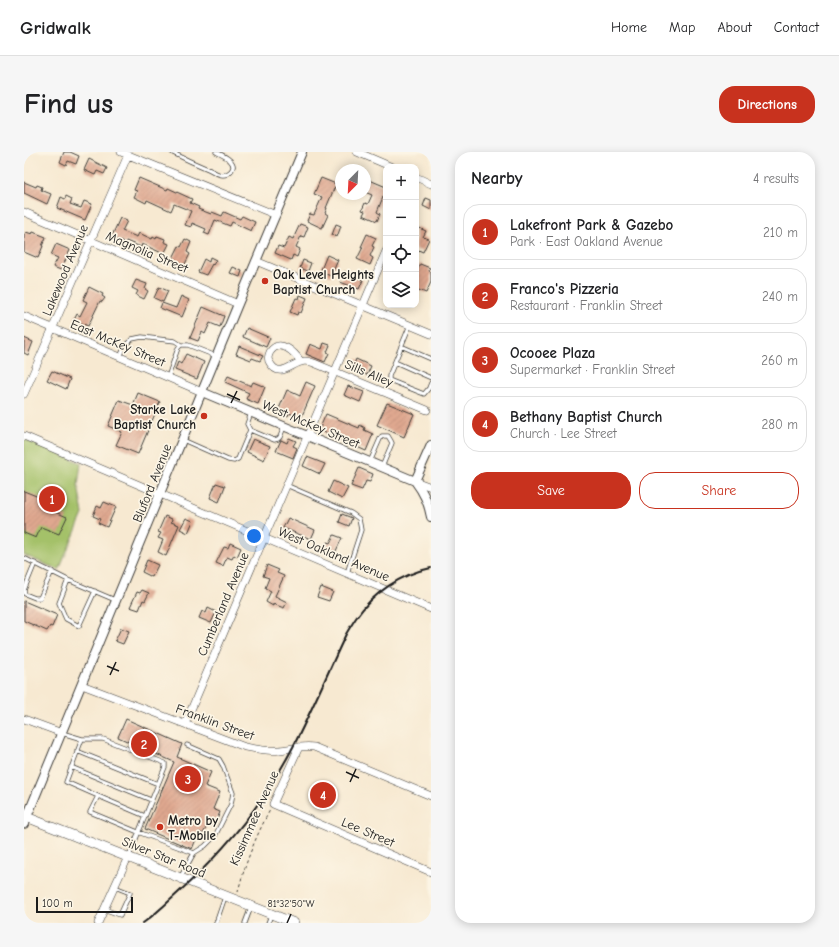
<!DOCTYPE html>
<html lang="en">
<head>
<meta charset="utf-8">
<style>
  :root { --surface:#fff; --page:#f6f6f6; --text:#202124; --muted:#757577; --line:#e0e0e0; --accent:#c8321e }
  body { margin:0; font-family:"Comic Neue",sans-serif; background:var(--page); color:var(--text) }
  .controls { position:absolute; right:12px; top:12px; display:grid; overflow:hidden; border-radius:8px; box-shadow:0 2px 10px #0003 }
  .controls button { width:36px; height:36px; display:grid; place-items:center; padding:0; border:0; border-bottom:1px solid var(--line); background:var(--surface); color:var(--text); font:20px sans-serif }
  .compass { position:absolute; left:311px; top:12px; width:36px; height:36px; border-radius:50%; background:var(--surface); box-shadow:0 2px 10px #0003; rotate:204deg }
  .scale { position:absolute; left:12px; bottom:10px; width:97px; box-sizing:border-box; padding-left:4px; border:2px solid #1c1c1c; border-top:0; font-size:11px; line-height:14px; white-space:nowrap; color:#1c1c1c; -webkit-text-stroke:3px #fcf5e5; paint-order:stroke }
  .you { position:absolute; left:230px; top:384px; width:14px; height:14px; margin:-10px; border:3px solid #fff; border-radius:50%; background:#1a73e8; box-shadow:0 0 0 6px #1a73e833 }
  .badge { display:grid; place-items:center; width:26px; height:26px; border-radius:50%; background:var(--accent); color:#fff; font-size:13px; font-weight:700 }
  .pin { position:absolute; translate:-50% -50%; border:2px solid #fff; box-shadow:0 1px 4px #0006 }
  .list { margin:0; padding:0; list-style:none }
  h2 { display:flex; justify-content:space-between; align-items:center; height:52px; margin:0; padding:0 16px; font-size:17px }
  h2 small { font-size:13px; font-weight:400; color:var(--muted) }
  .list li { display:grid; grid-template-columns:26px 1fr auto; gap:12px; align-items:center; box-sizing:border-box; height:56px; margin:0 8px 8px; padding:0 8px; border:1px solid var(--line); border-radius:16px }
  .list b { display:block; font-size:15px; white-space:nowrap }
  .list p { margin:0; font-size:13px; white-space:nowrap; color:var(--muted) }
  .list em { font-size:13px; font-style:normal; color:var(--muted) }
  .actions { display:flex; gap:8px; padding:12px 16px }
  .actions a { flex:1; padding:9px 0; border:1px solid var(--accent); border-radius:16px; text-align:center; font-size:14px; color:var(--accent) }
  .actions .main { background:var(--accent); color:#fff }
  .icon { flex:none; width:22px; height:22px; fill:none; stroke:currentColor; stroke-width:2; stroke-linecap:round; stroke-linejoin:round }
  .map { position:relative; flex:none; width:407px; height:771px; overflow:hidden; border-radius:16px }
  header { display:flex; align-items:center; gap:24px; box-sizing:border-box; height:56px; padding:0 20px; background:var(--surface); border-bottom:1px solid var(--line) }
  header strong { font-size:19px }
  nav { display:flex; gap:22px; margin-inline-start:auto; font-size:14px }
  .intro { display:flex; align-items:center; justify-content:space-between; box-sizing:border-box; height:96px; padding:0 24px }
  h1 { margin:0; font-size:28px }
  .button { padding:10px 18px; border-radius:16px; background:var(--accent); color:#fff; font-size:14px; font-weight:700 }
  main { display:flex; gap:24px; padding:0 24px }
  aside { flex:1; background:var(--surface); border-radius:16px; box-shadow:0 2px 10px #0003 }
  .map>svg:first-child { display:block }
  .park { fill:#a4c169; stroke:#606e42 }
  .building { fill:url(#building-hatch) }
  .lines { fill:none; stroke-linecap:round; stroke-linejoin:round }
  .service-casing { stroke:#3d3b37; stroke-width:5 }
  .minor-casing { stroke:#3d3b37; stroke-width:8 }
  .tertiary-casing { stroke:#3d3b37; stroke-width:10 }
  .secondary-casing { stroke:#3d3b37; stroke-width:10 }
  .path { stroke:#3d3b37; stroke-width:1; stroke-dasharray:3 3; stroke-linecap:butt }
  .service { stroke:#fff; stroke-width:3.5 }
  .minor { stroke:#fff; stroke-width:7 }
  .tertiary { stroke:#fff; stroke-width:8 }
  .secondary { stroke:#fff; stroke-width:9 }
  .rail { stroke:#1c1c1c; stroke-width:2 }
  .ticks { fill:none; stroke:#1c1c1c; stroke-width:1.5 }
  .poi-dot { fill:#c8321e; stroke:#fcf5e5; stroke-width:1.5 }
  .labels { text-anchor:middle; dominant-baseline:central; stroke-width:3.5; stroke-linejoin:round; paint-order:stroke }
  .street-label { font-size:13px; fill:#1c1c1c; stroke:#fcf5e5 }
  .poi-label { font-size:13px; font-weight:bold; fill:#1c1c1c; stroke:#fcf5e5; text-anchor:start }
  .ticks-label { font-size:10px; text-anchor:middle; fill:#1c1c1c; stroke:#fcf5e5; stroke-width:3.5; stroke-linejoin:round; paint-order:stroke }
</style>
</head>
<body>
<header>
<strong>Gridwalk</strong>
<nav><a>Home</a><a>Map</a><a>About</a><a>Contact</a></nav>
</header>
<div class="intro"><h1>Find us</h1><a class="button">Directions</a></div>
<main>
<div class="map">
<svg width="407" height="771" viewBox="0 0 407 771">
  <defs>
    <pattern id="building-hatch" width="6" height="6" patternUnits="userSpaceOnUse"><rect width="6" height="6" fill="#dfa78f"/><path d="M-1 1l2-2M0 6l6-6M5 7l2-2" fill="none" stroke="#bf8f7b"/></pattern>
  </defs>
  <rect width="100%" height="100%" fill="#fcf5e5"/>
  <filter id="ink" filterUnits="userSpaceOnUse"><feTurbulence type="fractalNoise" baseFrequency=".025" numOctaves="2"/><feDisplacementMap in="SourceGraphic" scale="8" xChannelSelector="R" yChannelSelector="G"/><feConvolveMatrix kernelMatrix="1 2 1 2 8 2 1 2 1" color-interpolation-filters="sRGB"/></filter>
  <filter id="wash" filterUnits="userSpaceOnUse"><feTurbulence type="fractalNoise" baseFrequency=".012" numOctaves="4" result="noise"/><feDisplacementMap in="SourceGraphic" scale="16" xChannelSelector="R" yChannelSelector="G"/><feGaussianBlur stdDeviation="0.9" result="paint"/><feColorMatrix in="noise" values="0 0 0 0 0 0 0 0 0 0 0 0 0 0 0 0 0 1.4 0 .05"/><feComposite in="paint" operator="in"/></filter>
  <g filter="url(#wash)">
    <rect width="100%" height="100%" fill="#f7e9d1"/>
    <path class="park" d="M0 287 57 311 54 333 59 362 35 418 0 403Z"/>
    <g id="blocks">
      <path class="building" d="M40 0H46L55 4 52 12 44 9 42 13 36 10Z
        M65 7 83 16 80 22 73 19 71 23 60 18Z
        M115 26 143 38 144 36 168 47 166 51 175 55 174 57 187 62 188 60 198 64 200 60 216 67 218 64 231 70 227 79 208 70 206 74 191 68 185 83 180 81 182 77 168 71 167 75 161 73 167 59 150 52 147 59 123 48 122 51 110 45 113 39 110 38Z
        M297 26 312 32 302 56H303L301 61 304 63 298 76 283 69 286 62 290 63 298 45 290 42Z
        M341 26 362 35V46L359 45 353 60 356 62 353 69 339 63 341 59 338 58 341 51 344 52 348 43 341 40Z
        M0 30 12 35 13 33 18 35 17 38 27 42 23 52 0 41Z
        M42 44 48 47 46 52 57 56 60 49 68 52 61 68 33 56 37 45 41 47Z
        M402 46 407 48V58L399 54Z
        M96 66 103 69 98 79 113 85 115 81 128 87 129 85 132 87 133 84 141 87 140 90 145 92 140 102 118 92 117 95 102 89 101 91 87 86Z
        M276 72 284 75 280 85 277 84 272 95 276 97 273 105 269 103 267 108 251 101 254 94 260 96 265 85 269 87Z
        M312 72 317 74 313 85 308 83Z
        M393 75 402 79 399 85 405 87 399 100 392 97V78Z
        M2 80 8 82 9 80 22 85 18 94H19L14 106 0 100V84Z
        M343 82 352 86 348 94 350 95 346 104 349 106 346 113 333 107 339 95H337Z
        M161 87 167 90 163 100 166 102 160 114 148 108 155 94 157 95Z
        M32 92 46 98 37 118 29 115 34 106 27 103Z
        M303 103 314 108 307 124 296 120Z
        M186 105 192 108 189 113 188 112 182 123 174 120 180 107 185 110Z
        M279 108 287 111 284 119 276 116Z
        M396 112 406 116 405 119 407 120V130L402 141 392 137V122Z
        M209 115 218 119 216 125 206 121Z
        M320 119 339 128 335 137 316 130Z
        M112 128 123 132 121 137 124 139 120 147 112 143 114 139 108 136Z
        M65 135 79 142 78 144 81 146 78 150 76 149 64 174 50 168 53 162 56 164 63 150 59 148Z
        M135 135 144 139 139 150 130 146Z
        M276 143 283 146 277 161 274 160 273 163 266 160 272 146 275 147Z
        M157 144 165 148 158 165 136 156 138 151 152 156Z
        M179 155 200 164 196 175 186 171 181 182 178 180 174 189 166 186Z
        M223 176 246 186 242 195 219 185Z
        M0 186 9 190 4 203 0 201Z
        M300 191 306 193 303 200 305 201 301 210 282 202 286 192 298 197Z
        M215 194 239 204 236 209 228 206 227 208 212 202Z
        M162 202 180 210 173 227 151 218 154 210 157 212Z
        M332 207 347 214 343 223 328 217Z
        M28 219 46 227 42 237 23 228Z
        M204 224 227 234 229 230 241 235 234 252 222 247 225 241 201 230Z
        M282 230 291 234 277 266 265 261 264 264 254 259 263 238 276 244Z
        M324 234 340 240 336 250 320 243Z
        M114 241 136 250 114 302 92 293 98 280 84 274 95 248 109 253Z
        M363 251 390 262 380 285 353 273Z
        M302 262 335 276 336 273 341 276 340 278 349 282 342 299 295 278Z
        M265 286 272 289 269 294 273 296 269 306 252 299 257 288 263 291Z
        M229 287 246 294 240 308 223 300Z
        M283 305 301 312 296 322 279 314Z
        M335 316 349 322 346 330 342 329 338 338 327 334Z
        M309 329 324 336 318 347 304 340Z
        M192 331 201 334 195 350 186 346Z
        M0 339 27 350 24 357 43 365 35 382 17 375 12 386 0 381Z
        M80 350 92 355 83 375 74 371 76 367 69 364 73 354 77 356Z
        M318 362 328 366 325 374 315 370Z
        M141 364 148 367 147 370 155 373 142 404 134 400 139 388 134 386 137 381 134 380Z
        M162 366 169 369 164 381 156 377Z
        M264 366 291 378 287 387 259 376Z
        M310 383 318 386 311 401 301 396 303 390 306 391Z
        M206 391 217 396 213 405 210 403 208 407 203 405 199 414 192 411 200 395 204 396Z
        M123 408 134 413 128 425 118 420Z
        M243 413 255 418 253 421 260 424 251 444 263 450 260 456 249 452V454L242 450 247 439 241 436 245 426 239 424Z
        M297 435 309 440 305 449 293 445Z
        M118 438 125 441 121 449 119 448 115 458 106 455 113 440 116 441Z
        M0 449 33 463 28 475 26 474 23 479 0 469Z
        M184 456 192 460 187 471 175 466 178 459 182 461Z
        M97 476 105 479 99 492 91 489Z
        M102 567 158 592 153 605 187 620 181 634 196 640 189 657 196 660 190 675 184 672 179 682 175 680 168 697 121 677 150 610 94 585Z"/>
    </g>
  </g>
  <g filter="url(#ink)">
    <use href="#blocks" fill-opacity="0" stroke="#3d3b37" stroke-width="1"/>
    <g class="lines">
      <g class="service-casing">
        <path id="service" d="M148 0 149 1C161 7 172 12 184 17 189 19 194 23 199 23 202 23 205 21 207 19 215 10 198 3 192 0
          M386 173 365 224V228L400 242 405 236 407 231
          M377 194 407 207
          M96 205 101 194 108 187 118 185 151 189 157 193H164L192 204
          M371 210 407 226
          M144 225 154 196 157 193
          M227 261 223 272 226 278 250 288 254 287 256 285 260 275
          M159 288 204 308 210 309 214 307 226 278
          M346 310 356 287 358 284H364L367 289 368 291 358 315
          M262 333 327 361 335 367 337 378 323 421
          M0 406 44 428 91 448
          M11 411 0 438 1 442 11 446H16L28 419
          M44 428 35 451 42 467 55 474 71 439
          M38 581 58 587H79L141 611V615L105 704
          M58 587 42 630 74 644 66 660 114 680 170 701 156 726
          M163 593 195 607 199 614 209 641 207 652 191 684 181 694 170 701
          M53 599 134 632
          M47 615 127 648
          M74 644 121 664
          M80 757 96 763 106 741 91 735
          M192 771 201 745
          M221 771 227 755
          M244 771 247 763"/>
      </g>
      <g class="minor-casing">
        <path id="minor" d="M97 0 252 63
          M333 0 368 15
          M392 25 407 32
          M0 60 214 152
          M232 109 407 182
          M0 164 178 240
          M277 210C271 201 256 185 246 200 244 204 243 207 246 211 256 228 268 210 281 209 284 209 287 210 290 211L403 258
          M0 242 104 3
          M0 284 407 457
          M391 329 407 335
          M58 533 221 595C233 597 244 600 256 598 267 597 278 593 290 595L407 644
          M0 567 38 581
          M161 572 362 99
          M275 595 249 652 407 720
          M74 771 104 705"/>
      </g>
      <g class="tertiary-casing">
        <path id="tertiary" d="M178 240 391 329
          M391 329C400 341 404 350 407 365
          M391 329 407 293
          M0 672 214 152 278 0"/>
      </g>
      <g class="secondary-casing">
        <path id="secondary" d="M0 664 270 771"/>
      </g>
      <path class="path" d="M214 740C221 711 232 684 246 658"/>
      <use href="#service" class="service"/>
      <use href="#minor" class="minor"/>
      <use href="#tertiary" class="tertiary"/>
      <use href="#secondary" class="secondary"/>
      <path class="rail" d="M119 771C132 762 144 750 156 739 201 698 241 649 269 595 288 558 304 520 322 482 325 477 328 472 332 466 349 441 377 422 407 416"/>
    </g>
  </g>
  <path class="ticks" d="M203 242 216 248M207 251 213 239M83 514 95 519M86 523 92 510M322 620 335 626M326 630 332 617M263 771 267 762"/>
  <g class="poi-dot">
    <circle cx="241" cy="129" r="4"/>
    <circle cx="180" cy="264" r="4"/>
    <circle cx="136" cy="675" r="4"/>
  </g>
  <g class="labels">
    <g class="street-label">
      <text transform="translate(123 100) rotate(23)">Magnolia Street</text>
      <text transform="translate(41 118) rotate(-67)">Lakewood Avenue</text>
      <text transform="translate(94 191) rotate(23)">East McKey Street</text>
      <text transform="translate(345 221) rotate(23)">Sills Alley</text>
      <text transform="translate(287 272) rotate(23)">West McKey Street</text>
      <text transform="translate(128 331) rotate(-68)">Bluford Avenue</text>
      <text transform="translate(310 402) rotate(23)">West Oakland Avenue</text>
      <text transform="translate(199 452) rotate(-67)">Cumberland Avenue</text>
      <text transform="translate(191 570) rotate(20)">Franklin Street</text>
      <text transform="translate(230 666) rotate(-66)">Kissimmee Avenue</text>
      <text transform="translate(344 680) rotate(23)">Lee Street</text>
      <text transform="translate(140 705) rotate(22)">Silver Star Road</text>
    </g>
    <g class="poi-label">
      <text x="249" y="122">Oak Level Heights<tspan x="249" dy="15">Baptist Church</tspan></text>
      <text x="172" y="257" text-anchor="end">Starke Lake<tspan x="172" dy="15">Baptist Church</tspan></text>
      <text x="144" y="668">Metro by<tspan x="144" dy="15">T-Mobile</tspan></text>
    </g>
  </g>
  <g class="ticks-label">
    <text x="267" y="755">81°32'50"W</text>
  </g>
</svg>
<div class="controls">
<button>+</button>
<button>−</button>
<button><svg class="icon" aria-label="locate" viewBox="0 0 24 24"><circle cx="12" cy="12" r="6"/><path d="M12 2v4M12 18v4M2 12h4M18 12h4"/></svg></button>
<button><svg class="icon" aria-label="layers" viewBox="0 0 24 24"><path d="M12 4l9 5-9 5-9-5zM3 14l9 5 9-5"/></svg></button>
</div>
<svg class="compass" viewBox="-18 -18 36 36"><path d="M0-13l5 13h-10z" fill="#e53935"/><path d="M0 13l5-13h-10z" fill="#757577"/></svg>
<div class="scale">100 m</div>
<div class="you"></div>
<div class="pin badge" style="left:28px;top:347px">1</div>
<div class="pin badge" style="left:120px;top:592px">2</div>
<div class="pin badge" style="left:164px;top:627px">3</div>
<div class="pin badge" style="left:299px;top:643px">4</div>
</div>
<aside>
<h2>Nearby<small>4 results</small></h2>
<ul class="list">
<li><span class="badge">1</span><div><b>Lakefront Park &amp; Gazebo</b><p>Park · East Oakland Avenue</p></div><em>210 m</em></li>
<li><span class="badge">2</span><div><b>Franco's Pizzeria</b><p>Restaurant · Franklin Street</p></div><em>240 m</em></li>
<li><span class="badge">3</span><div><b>Ocooee Plaza</b><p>Supermarket · Franklin Street</p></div><em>260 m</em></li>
<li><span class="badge">4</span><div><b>Bethany Baptist Church</b><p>Church · Lee Street</p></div><em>280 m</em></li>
</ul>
<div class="actions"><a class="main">Save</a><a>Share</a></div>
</aside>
</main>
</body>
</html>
